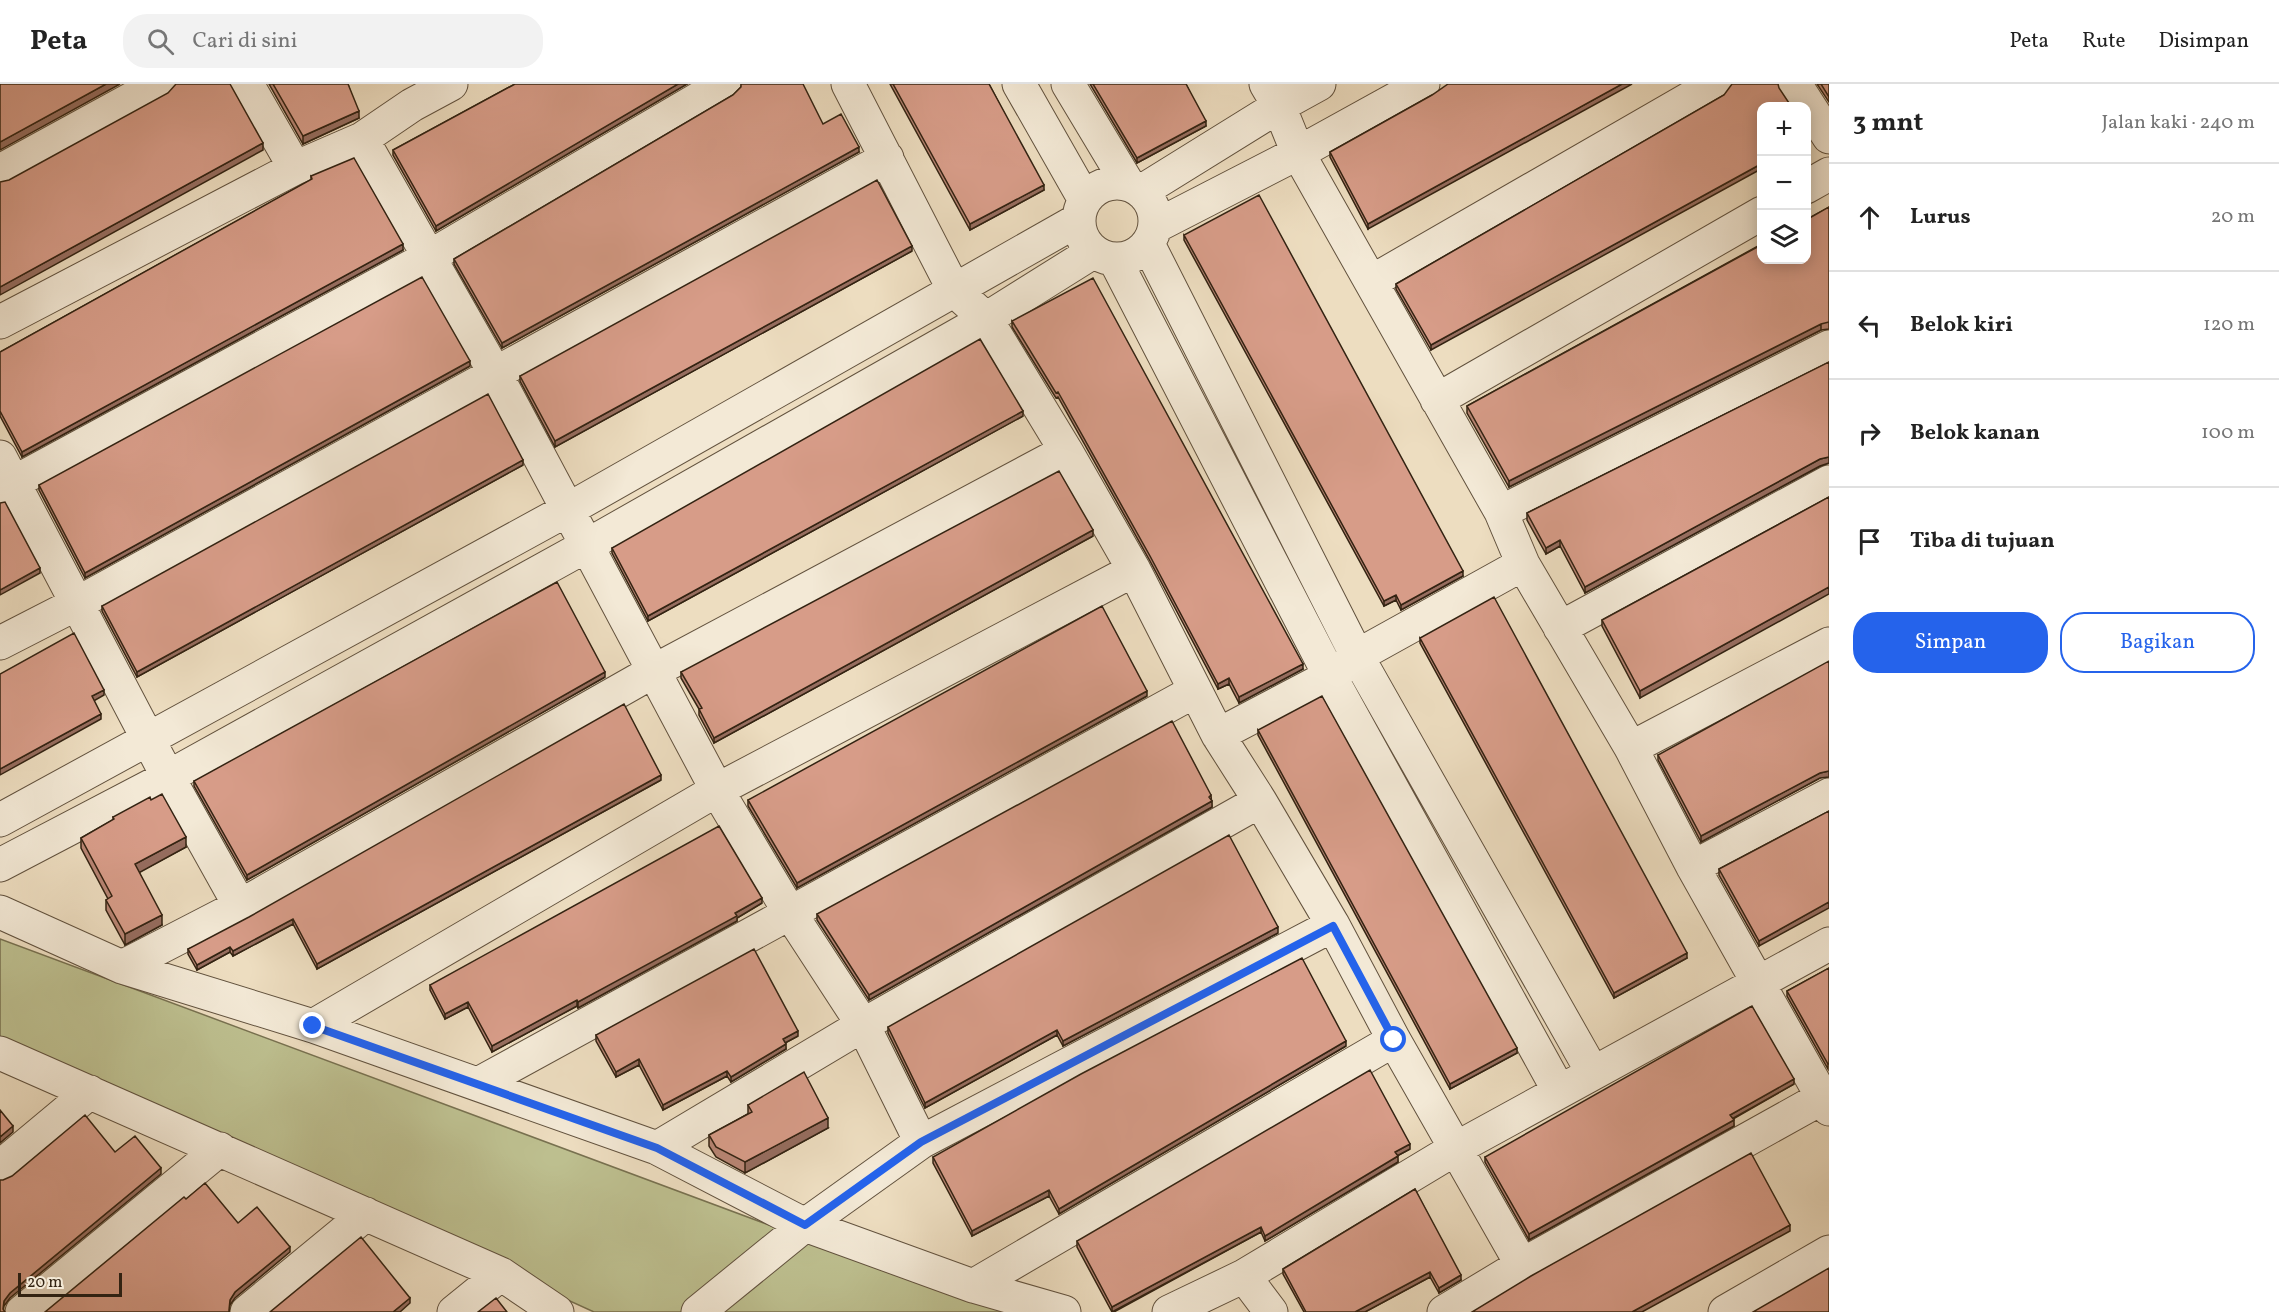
<!DOCTYPE html>
<html lang="id">
<head>
<meta charset="utf-8">
<style>
  :root { --surface:#fff; --page:#f2f2f2; --text:#222; --muted:#767676; --line:#e0e0e0; --accent:#2563eb }
  body { margin:0; font-family:Vollkorn,serif; background:var(--page); color:var(--text) }
  .controls { position:absolute; right:18px; top:18px; display:grid; overflow:hidden; border-radius:12px; box-shadow:0 3px 15px #0003 }
  .controls button { width:54px; height:54px; display:grid; place-items:center; padding:0; border:0; border-bottom:2px solid var(--line); background:var(--surface); color:var(--text); font:30px sans-serif }
  .scale { position:absolute; left:18px; bottom:15px; width:104px; box-sizing:border-box; padding-left:6px; border:3px solid #332312; border-top:0; font-size:16px; line-height:21px; white-space:nowrap; color:#332312; -webkit-text-stroke:4px #f3e9d6; paint-order:stroke }
  .stop { position:absolute; width:18px; height:18px; margin:-14px; border:4px solid #2563eb; border-radius:50%; background:#fff }
  .stop.end { background:#2563eb; border-color:#fff; box-shadow:0 2px 6px #0008 }
  .list { margin:0; padding:0; list-style:none }
  h2 { display:flex; justify-content:space-between; align-items:center; height:78px; margin:0; padding:0 24px; font-size:26px }
  h2 small { font-size:20px; font-weight:400; color:var(--muted) }
  .list li { display:grid; grid-template-columns:39px 1fr auto; gap:18px; align-items:center; box-sizing:border-box; height:108px; padding:0 24px; border-top:2px solid var(--line) }
  .list b { display:block; font-size:22px; white-space:nowrap }
  .list em { font-size:20px; font-style:normal; color:var(--muted) }
  .actions { display:flex; gap:12px; padding:18px 24px }
  .actions a { flex:1; padding:14px 0; border:2px solid var(--accent); border-radius:24px; text-align:center; font-size:21px; color:var(--accent) }
  .actions .main { background:var(--accent); color:#fff }
  .icon { flex:none; width:33px; height:33px; fill:none; stroke:currentColor; stroke-width:2; stroke-linecap:round; stroke-linejoin:round }
  .map { position:relative; flex:none; width:1829px; height:1228px; overflow:hidden }
  header { display:flex; align-items:center; gap:36px; box-sizing:border-box; height:84px; padding:0 30px; background:var(--surface); border-bottom:2px solid var(--line) }
  header strong { font-size:28px }
  nav { display:flex; gap:33px; margin-inline-start:auto; font-size:21px }
  .search { width:420px; height:54px; background:var(--page); display:flex; align-items:center; gap:15px; box-sizing:border-box; padding:0 21px; border-radius:24px; color:var(--muted); font-size:22px }
  main { display:flex }
  aside { flex:1; background:var(--surface) }
  .map>svg:first-child { display:block }
  .green { fill:#bdbf8f; stroke:#787150; stroke-width:1.5 }
  .lines { fill:none; stroke-linecap:round; stroke-linejoin:round }
  .minor-casing { stroke:#62523e; stroke-width:35 }
  .minor { stroke:#f3e9d6; stroke-width:33 }
  .wall { fill:#b98675; stroke:#332312; stroke-width:1.5 }
  .shaded-wall { fill:#966d5f; stroke:#332312; stroke-width:1.5 }
  .building { fill:#d79c88; stroke:#332312; stroke-width:1.5 }
  .route { stroke:#2563eb; stroke-width:8 }
</style>
</head>
<body>
<header>
<strong>Peta</strong>
<div class="search"><svg class="icon" aria-label="search" viewBox="0 0 24 24"><circle cx="10" cy="10" r="6"/><path d="M15 15l6 6"/></svg>Cari di sini</div>
<nav><a>Peta</a><a>Rute</a><a>Disimpan</a></nav>
</header>
<main>
<div class="map">
<svg width="1829" height="1228" viewBox="0 0 1829 1228">
  <rect width="100%" height="100%" fill="#edddc0"/>
  <filter id="stains"><feTurbulence type="fractalNoise" baseFrequency=".00333" numOctaves="4"/><feColorMatrix values="0 0 0 0 .2 0 0 0 0 .09 0 0 0 0 .02 0 0 0 .5 -.17"/></filter>
  <radialGradient id="worn" r=".72"><stop offset=".6" stop-color="#630" stop-opacity="0"/><stop offset="1" stop-color="#630" stop-opacity=".3"/></radialGradient>
  <path class="green" d="M0 855 1003 1228H594L0 957Z"/>
  <g class="lines">
    <g class="minor-casing">
      <path id="minor" d="M247 0 295 84
        M848 0 954 206 986 235 1066 367 1134 486 1218 651 1260 717 1333 841 1394 956 1522 1181
        M1019 0 1085 116
        M1068 0 1128 100
        M1266 0 1279 22 1298 69 1501 428 1523 480 1631 664 1693 783 1829 1025
        M1795 0 1829 53
        M362 55 495 289 717 706 790 829 863 941 921 1058
        M0 87 159 0
        M1079 137a38 38 0 1 1 76 0a38 38 0 1 1-76 0Z
        M1806 103 1829 90
        M1142 107 1279 22 1319 0
        M1156 142 1298 69 1423 0
        M1148 160 1357 572 1593 989
        M1115 176 1330 592 1559 1007
        M1371 198 1715 0
        M0 238 295 84 362 55 412 21 451 0
        M1437 316 1762 129
        M0 373 168 693 240 822
        M0 406 429 173 724 0
        M1501 428 1829 263
        M1560 544 1829 398
        M0 559 78 519 887 74
        M1218 651 1330 592 1357 572 1523 480
        M1631 664 1829 560
        M0 736 569 425 1078 136
        M0 781 168 693 586 462 986 235 1093 168
        M1693 783 1829 711
        M0 828 122 883 313 942 657 1064 805 1141 973 1202 1064 1228
        M122 883 240 822 654 587 1066 367
        M313 942 717 706 1134 486
        M0 969 501 1190 557 1228
        M478 1000 1195 607
        M657 1064 863 941 1260 717
        M0 1083 90 1008
        M1244 1192 1271 1228
        M973 1202 1394 956
        M22 1228 220 1065
        M247 1228 366 1130
        M454 1228 501 1190
        M698 1228 805 1141 921 1058 1333 841
        M1169 1228 1244 1192 1455 1065 1829 860
        M1444 1228 1522 1181 1829 1010
        M1725 1228 1829 1168"/>
    </g>
    <use href="#minor" class="minor"/>
  </g>
  <path class="wall" d="M269 0H348L359 34 303 60Z
    M515 0H687L436 147 393 71V66Z
    M890 0H989L1044 106 970 146Z
    M1090 0H1186L1206 42 1137 79Z
    M1778 0 1431 266 1396 205V200L1724 11Z
    M1817 0H1829V18Z
    M741 3 823 40 859 68 502 264 454 180V175L733 11Z
    M1432 11 1368 145 1330 73V68Z
    M311 92 403 166 22 373 0 332V268L311 96Z
    M1829 123V245L1821 246 1509 403 1467 329V322Z
    M1184 151 1463 492 1401 526 1396 516 1384 522 1184 156Z
    M912 167 555 363 520 297V292Z
    M1012 237 1303 585 1239 619 1229 600 1218 605 1150 477 1058 313 1056 314 1012 243Z
    M1829 278V379L1820 382 1585 509 1560 462 1546 470 1527 436V429Z
    M470 282 85 494 39 406V401Z
    M1023 332 648 537 612 469V464Z
    M523 381 137 593 102 527V522Z
    M1829 413 1640 614 1602 542V536Z
    M1093 452 714 659 699 631V625L681 594V588Z
    M1420 554 1687 874 1614 914 1420 559Z
    M605 593 247 796 194 702V697Z
    M1147 612 797 804 748 722V716Z
    M1258 646 1517 969 1450 1005 1258 651Z
    M1658 671 1820 694 1701 758 1658 676Z
    M661 696 317 885 293 840 233 872 230 868 197 886 188 870V865Z
    M1211 711 1212 723 869 916 817 836V830Z
    M1829 727 1759 862 1719 791V785Z
    M113 733 186 763 139 788 162 841 125 861 106 826V816L108 815 81 764V754L113 736Z
    M762 819 737 834V837L578 924 577 922 492 968 468 923 445 935 430 906V901Z
    M1278 849 1063 962 1057 951 925 1024 888 949V943Z
    M1829 884 1828 985 1787 912V907Z
    M596 951 798 952 785 959 786 965 731 998 727 992 663 1026 639 981 616 993 596 957Z
    M1346 962 1059 1130 1049 1112 972 1152 933 1079V1073Z
    M1794 1000 1733 1035 1734 1042 1529 1156 1485 1078V1073Z
    M748 1021 828 1044 745 1089 716 1073 709 1062V1051L748 1030Z
    M1410 1065 1397 1072 1398 1078 1265 1157 1261 1148 1114 1228H1112L1077 1163V1157Z
    M1415 1105 1461 1196 1439 1209 1430 1193 1365 1228H1304L1283 1190V1185Z"/>
  <path class="shaded-wall" d="M106 0H120L0 66V58Z
    M678 0H687L436 147V142Z
    M1622 0H1632L1368 145V140Z
    M359 27V34L303 60V52Z
    M1206 37V42L1137 79V74Z
    M1810 53V59L1806 61V55Z
    M263 59V66L0 211V203Z
    M859 63V68L502 264V259Z
    M1761 80V85L1431 266V261Z
    M1044 101V106L970 146V140Z
    M403 160V166L22 373V368Z
    M912 162V167L555 363V357Z
    M1821 240V246L1509 403V397Z
    M470 277V282L85 494V489Z
    M1023 327V332L648 537V532Z
    M1829 373V379L1820 382 1585 509V503L1820 375Z
    M523 376V381L137 593V588Z
    M1093 446V452L714 659V654Z
    M1560 456V462L1546 470V464Z
    M40 484V489L0 511V506Z
    M1463 487V492L1401 526V521Z
    M1829 503V510L1640 614V607Z
    M1396 511V516L1384 522V517Z
    M1303 580V585L1239 619V613Z
    M605 588V593L247 796V791Z
    M1229 594V600L1218 605V600Z
    M104 606V611L92 618V612Z
    M1147 607V612L797 804V799Z
    M101 630V635L0 691V685Z
    M1829 687V693L1820 694 1701 758V752L1820 689Z
    M661 691V696L317 885V880Z
    M1212 717V723L869 916V911Z
    M186 753V763L135 791V780Z
    M762 814V819L737 834V837L578 924V918Z
    M1829 818V824L1759 862V857Z
    M162 831V841L125 861V850Z
    M293 835V840L233 872V867Z
    M1278 843V849L1063 962V957Z
    M230 863V868L197 886V881Z
    M1687 869V874L1614 914V909Z
    M577 916V922L492 968V962Z
    M468 918V923L445 935V930Z
    M1057 946V951L925 1024V1019Z
    M798 947V952L783 960V955Z
    M1346 957V962L1059 1130V1125Z
    M786 960V965L731 998V993Z
    M1517 964V969L1450 1005V1000Z
    M639 975V981L616 993V988Z
    M727 987V992L663 1026V1021Z
    M1794 995V1000L1730 1036V1031Z
    M828 1034V1044L745 1089V1078Z
    M1734 1036V1042L1529 1156V1150Z
    M13 1042V1048L0 1059V1053Z
    M1410 1060V1065L1395 1073V1068Z
    M1398 1072V1078L1265 1157V1152Z
    M161 1084V1090L10 1214 4 1222 3 1228 4 1217 10 1209Z
    M1049 1106V1112L972 1152V1147Z
    M1790 1141V1147L1642 1228H1632Z
    M1261 1143V1148L1112 1228V1223Z
    M290 1163V1168L235 1214 230 1221 229 1228 230 1216 235 1208Z
    M1430 1188V1193L1365 1228H1355Z
    M1461 1191V1196L1439 1209V1204Z
    M410 1214V1219L400 1228H393Z"/>
  <path class="building" d="M0 0H106L0 58Z
    M176 0H230L263 59 0 203V98L9 96 168 9Z
    M273 0H348L359 27 303 52Z
    M515 0H678L436 142 393 66Z
    M741 0H803L823 40 841 30 859 63 502 259 454 175 733 11 741 3Z
    M893 0H989L1044 101 970 140Z
    M1093 0H1186L1206 37 1137 74Z
    M1448 0H1622L1368 140 1330 68 1432 11Z
    M1732 0H1778L1779 4 1791 22H1761V80L1431 261 1396 200 1724 11Z
    M1821 0H1829V13Z
    M1806 47 1810 53 1806 55Z
    M354 74 403 160 22 368 0 327V268L312 95 311 92Z
    M877 96 912 162 555 357 520 292Z
    M1259 111 1463 487 1401 521 1396 511 1384 517 1184 151Z
    M1829 123V238L1821 240 1509 397 1467 322 1761 161V176H1806V136Z
    M422 193 470 277 85 489 39 401Z
    M1093 194 1303 580 1239 613 1229 594 1218 600 1150 472 1058 308 1056 309 1012 237Z
    M980 255 1023 327 648 532 612 464Z
    M1829 278V373L1820 375 1585 503 1560 456 1546 464 1527 429Z
    M488 310 523 376 137 588 102 522Z
    M1059 387 1093 446 714 654 699 625 702 624 681 588Z
    M1829 413V503L1640 607 1602 536Z
    M5 418 40 484 0 506V419Z
    M557 498 605 588 247 791 194 697Z
    M1494 513 1687 869 1614 909 1420 554Z
    M1102 522 1147 607 797 799 748 716Z
    M74 549 104 606 92 612 101 630 0 685V590Z
    M1829 577V687L1820 689 1701 752 1658 671Z
    M1322 612 1517 964 1450 1000 1258 646Z
    M624 620 661 691 317 880 293 835 233 867 230 863 197 881 188 865 249 833Z
    M1172 637 1211 711 1209 713 1212 717 869 911 817 830Z
    M162 710 186 753 135 780 162 831 125 850 106 816 112 812 81 754 114 735 113 733 150 713 151 716Z
    M1829 727V818L1759 857 1719 785Z
    M719 742 762 814 735 829 737 832 578 918 577 916 492 962 468 918 445 930 430 901Z
    M1229 751 1278 843 1063 957 1057 946 925 1019 888 943Z
    M754 865 798 947 783 955 786 960 731 993 727 987 663 1021 639 975 616 988 596 951Z
    M1302 874 1346 957 1059 1125 1049 1106 972 1147 933 1073 1081 990Z
    M1829 884V980H1828L1787 907Z
    M1752 922 1794 995 1730 1031 1734 1036 1529 1150 1485 1073Z
    M1370 986 1410 1060 1395 1068 1398 1072 1265 1152 1261 1143 1112 1223 1077 1157Z
    M804 988 828 1034 745 1078 716 1063 709 1051 752 1028 748 1021Z
    M0 1026 13 1042 0 1053Z
    M85 1031 115 1068 135 1052 161 1084 10 1209 4 1217 3 1225 5 1228H0V1096H3L12 1092Z
    M1751 1069 1790 1141 1632 1228H1472L1531 1192Z
    M205 1099 238 1139 257 1123 290 1163 235 1208 230 1216 229 1226V1228H45L184 1113 186 1115Z
    M1415 1105 1461 1191 1439 1204 1430 1188 1355 1228H1306L1283 1185Z
    M361 1153 410 1214 393 1228H270Z
    M1829 1184V1228H1753Z
    M496 1214 507 1228H478Z"/>
  <g class="lines">
    <path class="route" d="M313 942 657 1064 805 1141 921 1058 1333 842 1394 956"/>
  </g>
  <rect width="100%" height="100%" filter="url(#stains)"/>
  <rect width="100%" height="100%" fill="url(#worn)"/>
</svg>
<div class="controls">
<button>+</button>
<button>−</button>
<button><svg class="icon" aria-label="layers" viewBox="0 0 24 24"><path d="M12 4l9 5-9 5-9-5zM3 14l9 5 9-5"/></svg></button>
</div>
<div class="scale">20 m</div>
<div class="stop" style="left:1394px;top:956px"></div>
<div class="stop end" style="left:313px;top:942px"></div>
</div>
<aside>
<h2>3 mnt<small>Jalan kaki · 240 m</small></h2>
<ul class="list">
<li><svg class="icon" aria-label="ahead" viewBox="0 0 24 24"><path d="M12 20V5M6 11l6-6 6 6"/></svg><div><b>Lurus</b></div><em>20 m</em></li>
<li><svg class="icon" aria-label="left" viewBox="0 0 24 24"><path d="M17 20v-9H6M10 6l-5 5 5 5"/></svg><div><b>Belok kiri</b></div><em>120 m</em></li>
<li><svg class="icon" aria-label="right" viewBox="0 0 24 24"><path d="M7 20v-9h11M14 6l5 5-5 5"/></svg><div><b>Belok kanan</b></div><em>100 m</em></li>
<li><svg class="icon" aria-label="arrive" viewBox="0 0 24 24"><path d="M6 21V4h12l-3 4 3 4H6"/></svg><div><b>Tiba di tujuan</b></div></li>
</ul>
<div class="actions"><a class="main">Simpan</a><a>Bagikan</a></div>
</aside>
</main>
</body>
</html>
